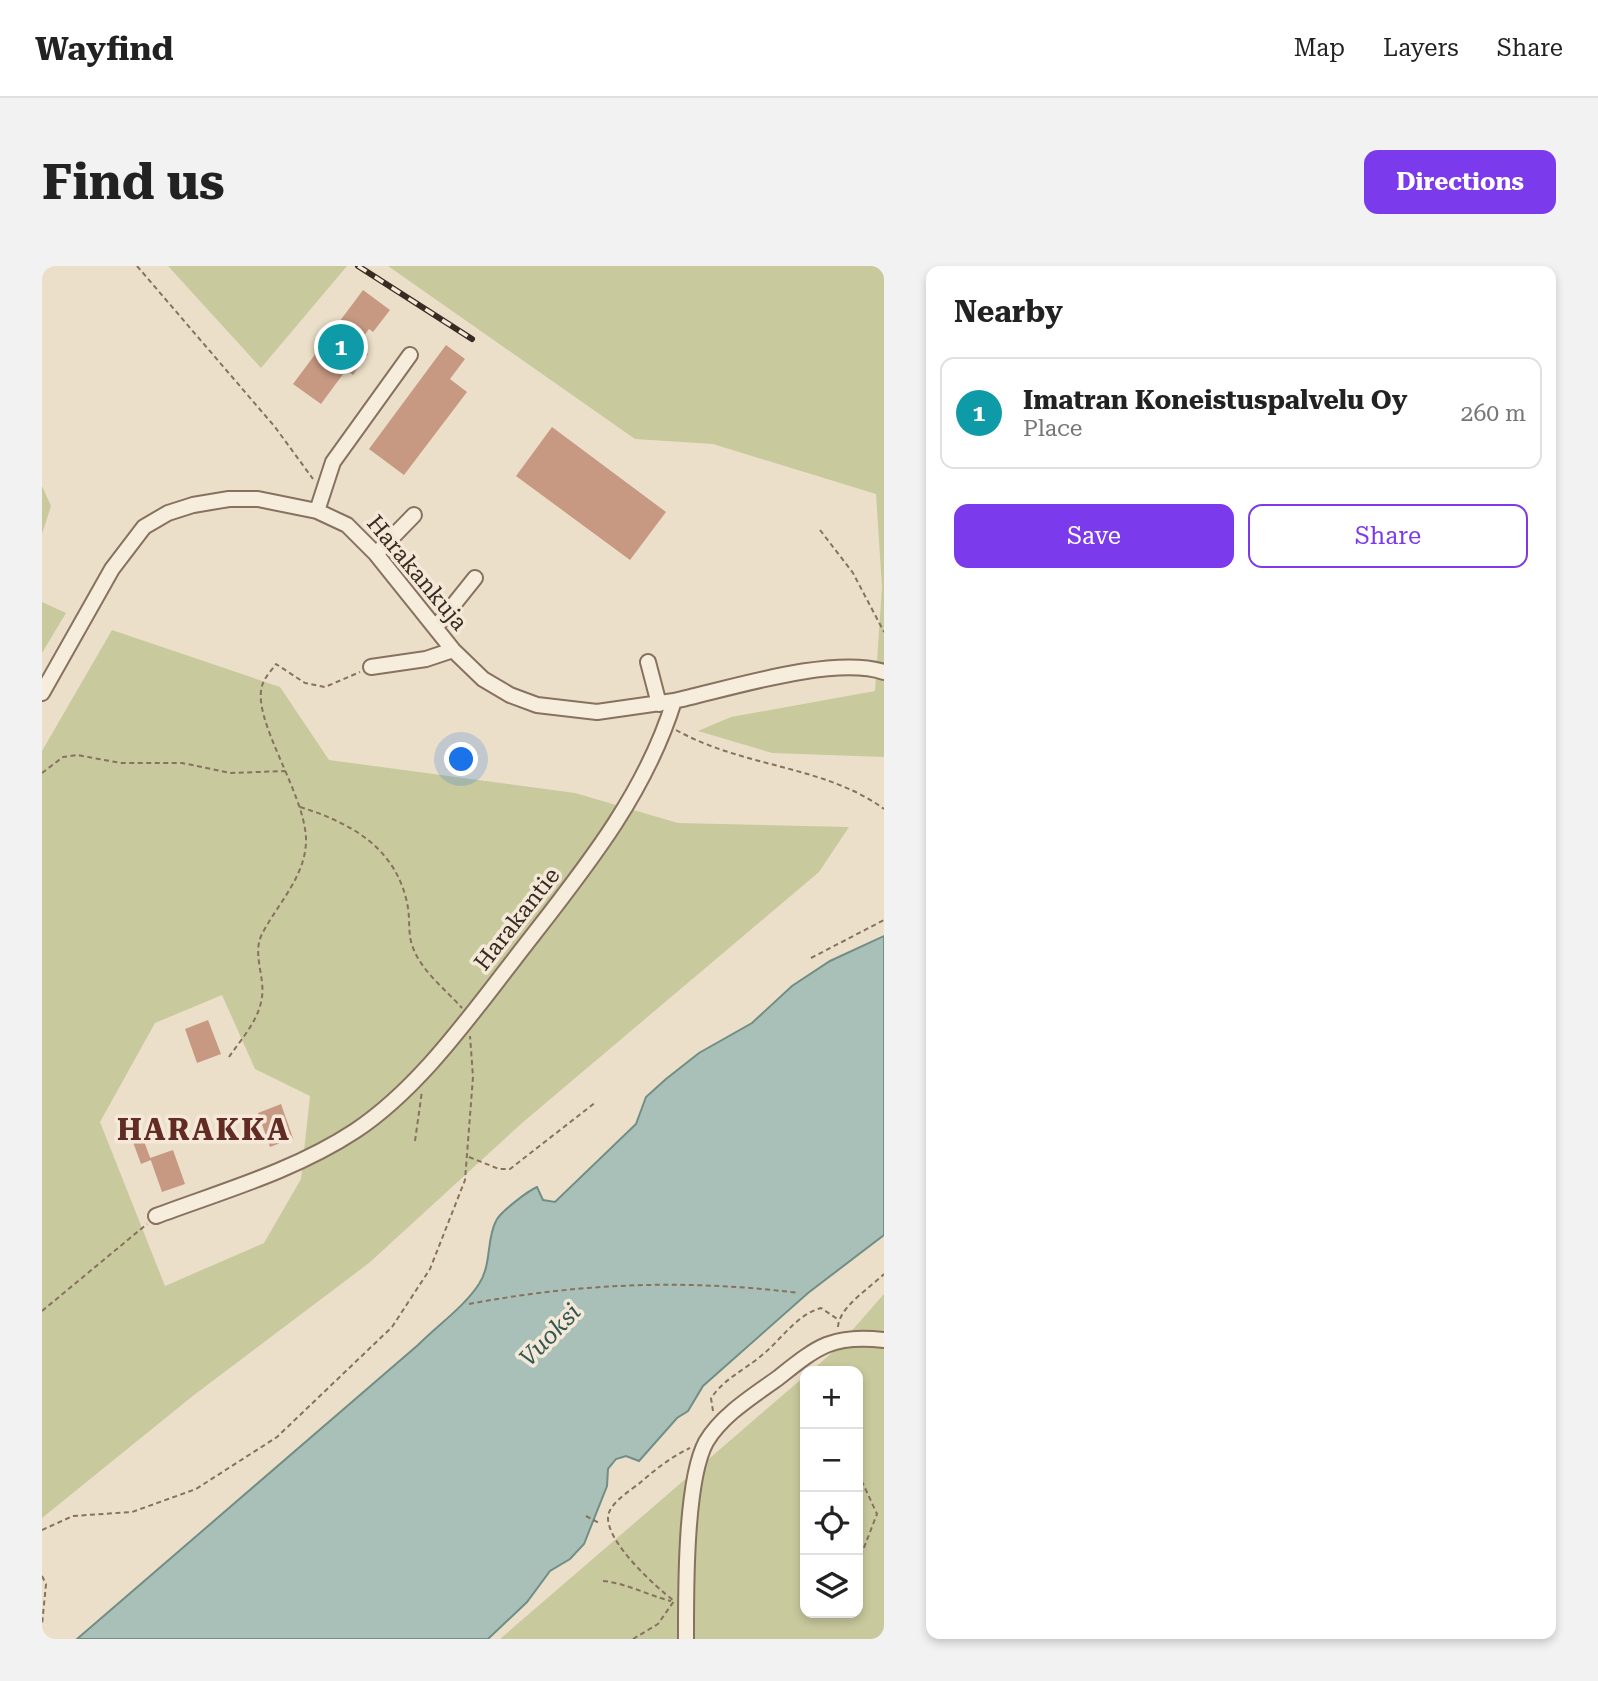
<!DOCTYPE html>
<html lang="en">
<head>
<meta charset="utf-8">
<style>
  :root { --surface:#fff; --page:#f2f2f2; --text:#222; --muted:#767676; --line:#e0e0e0; --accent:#7c3aed }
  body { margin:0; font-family:"Roboto Serif",serif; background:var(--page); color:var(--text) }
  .controls { position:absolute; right:21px; bottom:21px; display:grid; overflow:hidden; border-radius:14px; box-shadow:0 4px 10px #0003 }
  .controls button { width:63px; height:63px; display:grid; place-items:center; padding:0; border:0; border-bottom:2px solid var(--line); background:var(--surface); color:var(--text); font:35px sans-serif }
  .you { position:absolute; left:420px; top:494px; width:24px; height:24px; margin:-18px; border:5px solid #fff; border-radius:50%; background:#1a73e8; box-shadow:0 0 0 10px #1a73e833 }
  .badge { display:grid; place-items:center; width:46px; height:46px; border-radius:50%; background:var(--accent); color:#fff; font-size:23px; font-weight:700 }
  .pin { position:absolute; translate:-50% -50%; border:4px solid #fff; box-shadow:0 2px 7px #0006 }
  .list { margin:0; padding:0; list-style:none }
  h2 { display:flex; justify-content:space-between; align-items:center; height:91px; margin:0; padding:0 28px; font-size:30px }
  h2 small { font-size:23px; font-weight:400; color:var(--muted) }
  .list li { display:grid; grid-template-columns:46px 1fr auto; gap:21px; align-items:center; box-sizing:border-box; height:112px; margin:0 14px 14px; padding:0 14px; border:2px solid var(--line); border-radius:14px }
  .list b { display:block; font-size:26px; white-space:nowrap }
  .list p { margin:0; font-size:23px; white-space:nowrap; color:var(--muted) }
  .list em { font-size:23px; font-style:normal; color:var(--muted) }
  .actions { display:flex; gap:14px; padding:21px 28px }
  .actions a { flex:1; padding:16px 0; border:2px solid var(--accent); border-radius:14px; text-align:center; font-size:24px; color:var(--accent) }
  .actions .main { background:var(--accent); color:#fff }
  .icon { flex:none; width:38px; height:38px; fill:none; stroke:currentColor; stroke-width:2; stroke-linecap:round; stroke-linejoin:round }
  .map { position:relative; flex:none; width:842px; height:1373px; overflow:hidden; border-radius:14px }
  header { display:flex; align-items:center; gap:42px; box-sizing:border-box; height:98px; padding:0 35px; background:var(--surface); border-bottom:2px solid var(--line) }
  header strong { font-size:33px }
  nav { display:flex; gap:38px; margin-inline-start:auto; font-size:24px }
  .intro { display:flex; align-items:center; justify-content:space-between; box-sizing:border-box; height:168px; padding:0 42px }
  h1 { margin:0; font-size:49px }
  .button { padding:18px 32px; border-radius:14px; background:var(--accent); color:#fff; font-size:24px; font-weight:700 }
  main { display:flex; gap:42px; padding:0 42px }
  aside { flex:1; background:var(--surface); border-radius:14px; box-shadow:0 4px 10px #0003 }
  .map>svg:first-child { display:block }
  .green { fill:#c8c99d; fill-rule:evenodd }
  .water { fill:#a9c0b8; stroke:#708e85; stroke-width:2 }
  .building { fill:#c79982 }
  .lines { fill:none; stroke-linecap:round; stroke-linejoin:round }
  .minor-casing { stroke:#87715f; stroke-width:18 }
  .path { stroke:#87715f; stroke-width:2; stroke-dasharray:5 3.5; stroke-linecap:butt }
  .minor { stroke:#f7eddc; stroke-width:14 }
  .rail-casing { stroke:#382b21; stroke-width:6 }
  .rail { stroke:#f4e9d8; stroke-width:3.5; stroke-dasharray:10; stroke-linecap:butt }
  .labels { text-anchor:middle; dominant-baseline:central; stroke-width:7; stroke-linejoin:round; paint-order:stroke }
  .street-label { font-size:23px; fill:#382b21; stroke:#f4e9d8 }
  .water-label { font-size:24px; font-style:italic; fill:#325752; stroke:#f4e9d8 }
  .district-label { font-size:30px; font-weight:bold; letter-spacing:2px; fill:#622c24; stroke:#f4e9d8 }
</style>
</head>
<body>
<header>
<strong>Wayfind</strong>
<nav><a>Map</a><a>Layers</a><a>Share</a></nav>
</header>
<div class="intro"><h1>Find us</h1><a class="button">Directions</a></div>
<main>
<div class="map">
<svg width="842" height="1373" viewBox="0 0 842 1373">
  <rect width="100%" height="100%" fill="#ecdfc9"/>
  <path class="green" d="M126 0H305L219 102Z
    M346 0H842V491L730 487 656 465 689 451 833 425 840 321 834 228 671 178 593 173Z
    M0 220 9 240 0 268Z
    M0 336 24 347 0 387Z
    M70 364 238 421 287 494 533 527 636 557 807 561 777 606 480 857 327 997 152 1129 0 1252V485ZM180 729 213 803 268 830 259 913 222 977 123 1020 58 856 113 757Z
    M842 1028V1373H458L763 1110V1347H816V1105H769L792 1085Z"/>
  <path class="water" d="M842 670V969L766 1027 661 1120 646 1145 635 1152 597 1195 584 1190 574 1193 566 1203 565 1220 542 1278 528 1293 508 1305 485 1336 446 1373H35L376 1079C396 1059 422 1041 437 1018 450 998 444 974 454 955 458 946 486 925 495 921L501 934 513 936 594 858 604 831 624 813 657 787 710 757 750 720 788 695Z"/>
  <path class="building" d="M321 24 348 44 331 66 327 63 315 79 326 88 311 109 304 104 279 138 251 118Z
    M404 79 423 93 408 113 425 126 362 209 327 183Z
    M510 161 624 246 588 294 474 210Z
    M166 754 179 788 155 797 143 763Z
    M239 838 251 872 228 881 216 847Z
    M93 851 109 894 99 898 83 854Z
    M131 884 143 918 120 926 108 892Z"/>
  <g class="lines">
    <g class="minor-casing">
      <path id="minor" d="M275 245 291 196 368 89
        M334 288 372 249
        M393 362 433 312
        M606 396 617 438
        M329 401 384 393 411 384
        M0 427 70 303 102 261 126 247 151 239 187 233H216L275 245 305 259 334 288 411 384 441 413 468 429 495 439 555 446 632 435
        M114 950C181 925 252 905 313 865 376 823 425 754 471 695 534 613 601 535 632 435 686 423 791 389 842 406
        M644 1373C644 1326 643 1215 664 1176 680 1149 711 1130 736 1112 775 1081 790 1068 842 1074"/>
    </g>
    <path class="path" d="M95 0 233 161 271 213
      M778 264 811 307 842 366
      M634 464C702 502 782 499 842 543
      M0 507 21 491 35 489 79 497H140L189 507 243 505
      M258 541C310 557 356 583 366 642 368 654 366 667 370 679 378 704 403 723 420 742
      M769 692 842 654
      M187 791C200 772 217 754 220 731 223 710 210 688 220 668 236 637 265 609 264 572 262 526 210 454 220 420 222 412 229 405 234 398L263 417 283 421 318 406
      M373 875 380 825
      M427 891 457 903H468L554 836
      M427 1038C538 1017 645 1013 757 1027
      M0 1045 105 958
      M796 1061C797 1041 828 1022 842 1008
      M760 1112 763 1119
      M671 1145 669 1132C683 1112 701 1105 719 1090 739 1074 754 1049 779 1042L797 1054
      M816 1207 835 1248 816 1297
      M544 1250 559 1258
      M0 1264 31 1250 90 1246 154 1223 235 1171 350 1061 388 1003 423 914 431 811 428 770
      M0 1310 4 1318 0 1359
      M561 1315C584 1317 605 1329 629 1335
      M591 1373 616 1358 632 1335C613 1320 565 1277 566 1251 567 1237 588 1225 599 1216 614 1203 629 1191 648 1182"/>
    <use href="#minor" class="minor"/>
    <g class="rail-casing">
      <path id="rail" d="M316 0 430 73"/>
    </g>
    <use href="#rail" class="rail"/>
  </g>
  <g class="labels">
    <g class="street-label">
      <text transform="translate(375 307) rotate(50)">Harakankuja</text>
      <text transform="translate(475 653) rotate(-52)">Harakantie</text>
    </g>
    <g class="water-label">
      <text transform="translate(508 1069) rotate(-46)">Vuoksi</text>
    </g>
    <g class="district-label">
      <text x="162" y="863">HARAKKA</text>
    </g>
  </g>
</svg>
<div class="controls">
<button>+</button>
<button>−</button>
<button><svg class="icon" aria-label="locate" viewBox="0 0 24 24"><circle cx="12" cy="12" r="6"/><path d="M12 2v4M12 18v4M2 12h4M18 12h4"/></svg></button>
<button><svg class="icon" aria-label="layers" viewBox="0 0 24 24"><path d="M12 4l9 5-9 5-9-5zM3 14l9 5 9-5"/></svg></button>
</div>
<div class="you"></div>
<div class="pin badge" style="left:299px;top:81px;background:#0f9aa8">1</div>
</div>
<aside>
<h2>Nearby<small></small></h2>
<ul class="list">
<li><span class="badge" style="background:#0f9aa8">1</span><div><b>Imatran Koneistuspalvelu Oy</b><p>Place</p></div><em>260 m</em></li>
</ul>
<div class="actions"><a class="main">Save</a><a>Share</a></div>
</aside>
</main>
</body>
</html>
